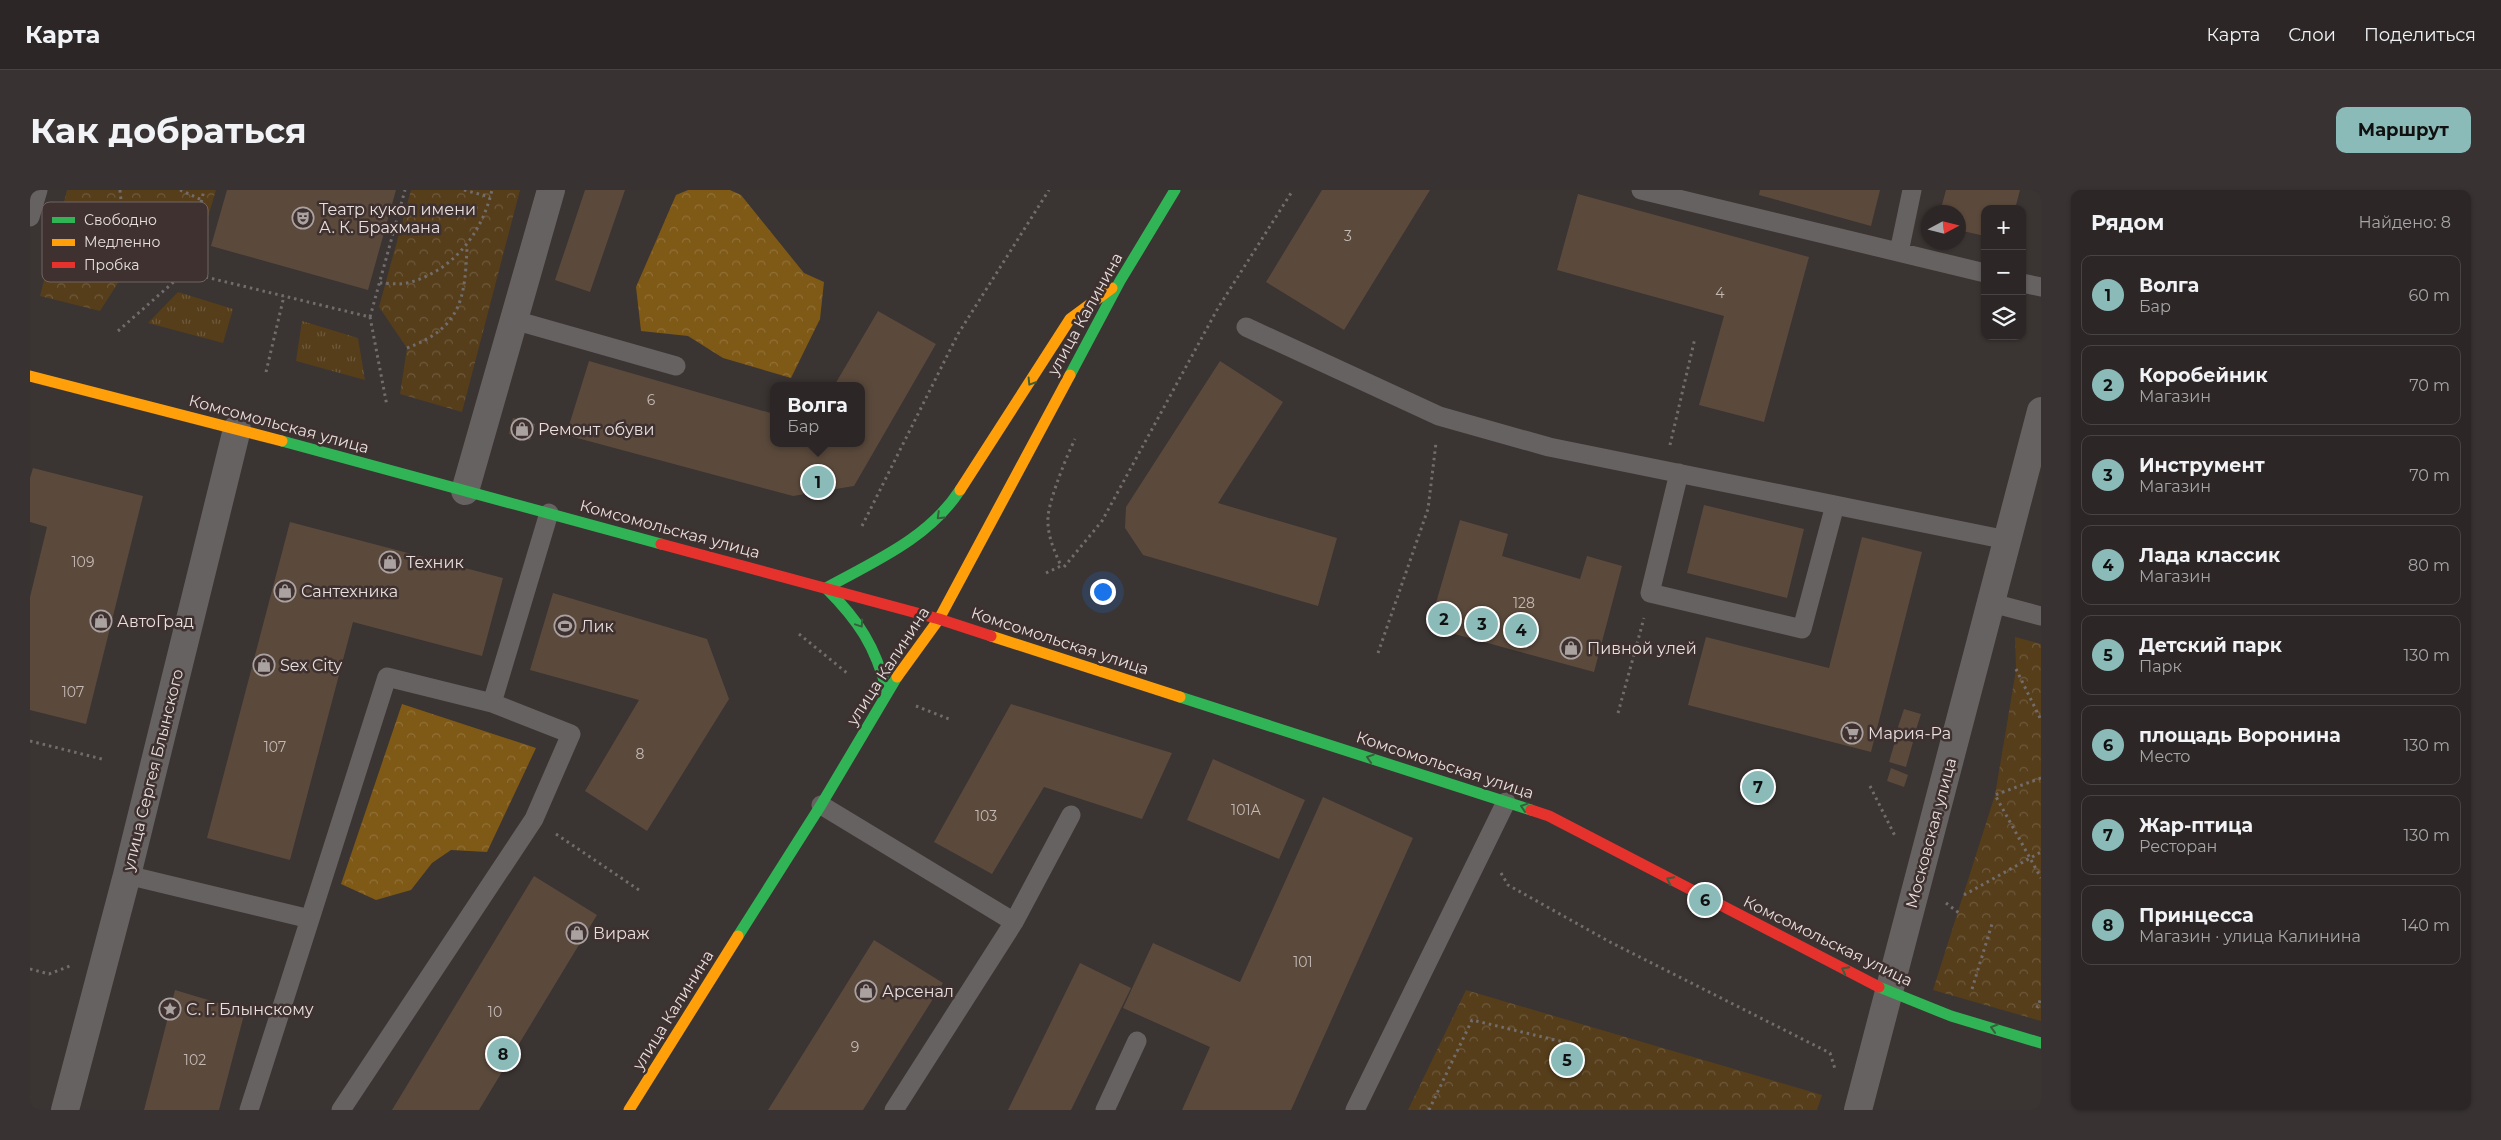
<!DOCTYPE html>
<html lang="ru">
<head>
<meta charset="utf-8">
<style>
  :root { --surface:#2c2726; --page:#383332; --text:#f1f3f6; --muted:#a6a5a7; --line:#484443; --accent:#8bbbb9 }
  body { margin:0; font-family:Montserrat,sans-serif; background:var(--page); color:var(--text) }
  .controls { position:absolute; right:15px; top:15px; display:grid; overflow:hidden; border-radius:10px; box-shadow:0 1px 4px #0004 }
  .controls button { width:45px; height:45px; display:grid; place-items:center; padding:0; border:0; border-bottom:1px solid var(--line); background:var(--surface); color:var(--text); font:25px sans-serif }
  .compass { position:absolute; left:1891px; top:15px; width:45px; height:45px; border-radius:50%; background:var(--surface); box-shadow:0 1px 4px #0004; rotate:83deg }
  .you { position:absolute; left:1072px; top:401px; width:18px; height:18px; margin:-12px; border:4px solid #fff; border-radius:50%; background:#1a73e8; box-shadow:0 0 0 8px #1a73e833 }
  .badge { display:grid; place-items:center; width:32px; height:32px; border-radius:50%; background:var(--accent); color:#111; font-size:16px; font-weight:700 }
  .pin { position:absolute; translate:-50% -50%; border:2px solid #fff; box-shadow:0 1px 5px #0006 }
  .popup { position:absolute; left:740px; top:192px; width:95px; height:65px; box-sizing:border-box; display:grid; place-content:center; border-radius:10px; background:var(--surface); filter:drop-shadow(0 1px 4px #0005); font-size:16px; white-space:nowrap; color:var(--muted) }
  .popup b { font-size:19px; color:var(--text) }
  .popup::after { content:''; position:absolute; left:50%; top:100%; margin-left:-10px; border:10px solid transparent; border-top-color:var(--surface) }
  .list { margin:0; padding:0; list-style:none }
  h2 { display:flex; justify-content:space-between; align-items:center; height:65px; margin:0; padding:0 20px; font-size:21px }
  h2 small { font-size:16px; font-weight:400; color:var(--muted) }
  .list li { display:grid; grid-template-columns:32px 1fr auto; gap:15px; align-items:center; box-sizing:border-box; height:80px; margin:0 10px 10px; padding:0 10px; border:1px solid var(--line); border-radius:10px }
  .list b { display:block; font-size:19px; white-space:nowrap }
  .list p { margin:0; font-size:16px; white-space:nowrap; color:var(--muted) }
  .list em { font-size:16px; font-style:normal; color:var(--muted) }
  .icon { flex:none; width:28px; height:28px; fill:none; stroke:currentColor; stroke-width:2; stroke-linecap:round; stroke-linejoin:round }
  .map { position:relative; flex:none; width:2011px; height:920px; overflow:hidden; border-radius:10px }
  header { display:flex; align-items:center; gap:30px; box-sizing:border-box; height:70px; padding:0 25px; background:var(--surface); border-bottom:1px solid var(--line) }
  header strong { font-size:24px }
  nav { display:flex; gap:28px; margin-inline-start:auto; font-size:18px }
  .intro { display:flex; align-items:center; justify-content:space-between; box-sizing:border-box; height:120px; padding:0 30px }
  h1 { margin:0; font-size:35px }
  .button { padding:12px 22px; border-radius:10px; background:var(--accent); color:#111; font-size:18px; font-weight:700 }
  main { display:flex; gap:30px; padding:0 30px }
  aside { flex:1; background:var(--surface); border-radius:10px; box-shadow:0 1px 4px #0004 }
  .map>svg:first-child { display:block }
  .grass { fill:url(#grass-tufts) }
  .forest { fill:url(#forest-crowns) }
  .park { fill:url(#park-crowns) }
  .building { fill:#5b4a3c }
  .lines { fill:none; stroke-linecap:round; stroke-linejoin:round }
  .path { stroke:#726d6c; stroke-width:3; stroke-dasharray:2.5 4; stroke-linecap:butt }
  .lane { stroke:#676262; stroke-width:19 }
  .street { stroke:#676262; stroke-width:28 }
  .fast { stroke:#30b455; stroke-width:11 }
  .slow { stroke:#ff9f0a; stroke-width:11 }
  .jam { stroke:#e5322d; stroke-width:11 }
  .oneway { stroke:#395f3c }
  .labels { text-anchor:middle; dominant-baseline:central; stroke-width:5; stroke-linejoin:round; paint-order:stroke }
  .number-label { font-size:14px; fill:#c4b9b5 }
  .poi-label { font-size:16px; fill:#e7dedd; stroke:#3e312f; text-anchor:start }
  .street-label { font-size:16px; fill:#e7dedd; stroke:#3e312f }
  .key { fill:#3e312f; stroke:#716563; stroke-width:1 }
  .key-label { font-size:14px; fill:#e7dedd }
</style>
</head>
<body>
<header>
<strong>Карта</strong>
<nav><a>Карта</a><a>Слои</a><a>Поделиться</a></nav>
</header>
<div class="intro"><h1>Как добраться</h1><a class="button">Маршрут</a></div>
<main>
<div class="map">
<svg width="2011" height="920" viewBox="0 0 2011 920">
  <defs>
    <pattern id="grass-tufts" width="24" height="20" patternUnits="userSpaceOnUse" patternTransform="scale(1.25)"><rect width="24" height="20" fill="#563e1b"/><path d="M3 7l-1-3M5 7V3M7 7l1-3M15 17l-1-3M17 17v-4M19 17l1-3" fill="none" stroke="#6e593c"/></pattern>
    <pattern id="forest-crowns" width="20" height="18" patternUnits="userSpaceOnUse" patternTransform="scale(1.25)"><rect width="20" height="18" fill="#7f5916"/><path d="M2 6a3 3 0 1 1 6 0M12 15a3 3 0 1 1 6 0" fill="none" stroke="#917037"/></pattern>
    <pattern id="park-crowns" width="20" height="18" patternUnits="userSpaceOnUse" patternTransform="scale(1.25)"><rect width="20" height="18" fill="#563e1b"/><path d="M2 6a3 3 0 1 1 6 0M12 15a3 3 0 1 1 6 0" fill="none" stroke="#6e593c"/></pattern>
  </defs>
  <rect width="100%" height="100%" fill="#3a3432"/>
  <path class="grass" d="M148 102 203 119 193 153 118 133Z
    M272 131 328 148 335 190 266 171Z"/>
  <path class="forest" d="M658 0H700L711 5 774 83 794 92 790 129 761 188 693 168 658 146 611 141 606 97 646 5Z
    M372 514 506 558 457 662 421 660 402 673 381 700 346 710 311 694Z"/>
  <path class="park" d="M37 0H186L170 53 148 49 100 74 70 121 10 106Z
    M381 0H490L432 222 370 204 377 158 349 117Z
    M1985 447 2011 454V831L1903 800 1965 605 1986 480Z
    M1436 800 1792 905 1787 920H1378Z"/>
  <path class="building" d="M197 0H366L338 100 181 56Z
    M555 0H595L560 102 525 90Z
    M1292 0H1400L1314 140 1236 92Z
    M1730 0H1850L1841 36 1729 5Z
    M1916 0H1990L1985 19H1955V46L1928 40V22H1910Z
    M1548 4 1779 67 1734 232 1669 215 1694 126 1527 80Z
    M848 121 906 154 824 296 763 306 536 245 559 171 744 224V253H832V196H804Z
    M1190 171 1253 212 1188 313 1307 348 1288 416 1113 365 1095 338 1096 317Z
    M483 228 505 234 500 250 479 244Z
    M3 278 113 306 56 534 0 520V407L17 337 0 332V288Z
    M1674 315 1774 339 1757 408 1657 383Z
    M1430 330 1478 344 1472 366 1550 389 1557 366 1592 376 1564 482 1399 437Z
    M260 332 473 388 452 466 323 432 260 670 177 648Z
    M1832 347 1892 362 1841 562 1658 515 1676 447 1799 478Z
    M523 403 677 449 699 509 617 641 555 601 609 510 500 480Z
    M981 514 1142 563 1112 629 1014 597 962 684 904 652Z
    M1874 519 1891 524 1883 549 1866 543Z
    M1866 548 1883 552 1876 577 1859 572Z
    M1183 569 1275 610 1249 669 1157 630Z
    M1861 578 1878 585 1874 597 1857 591Z
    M1293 607 1383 648 1261 920H1152L1180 857 1093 818 1123 753 1210 792Z
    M504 686 567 725 449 920H362Z
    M844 750 913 793 833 920H738Z
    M1050 773 1101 798 1041 920H978Z
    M145 800 215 821 189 920H114Z"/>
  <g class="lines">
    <path class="path" d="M90 0C91 22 102 40 112 60
      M150 0 172 10
      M434 0 460 7
      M105 45 167 31
      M155 82 174 0
      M350 93C358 93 369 95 377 93 422 82 452 44 462 0
      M340 127 375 0
      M88 141 155 82 340 127 357 216
      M377 158C431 138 435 109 437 57
      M236 182 254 106
      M1640 255 1665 148
      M832 336 928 144 1019 0
      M1034 377 1072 331 1188 118 1263 0
      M1016 383 1031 376C1024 360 1017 345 1018 327 1019 310 1037 265 1045 249
      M769 444 817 483
      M1348 463 1398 319 1406 253
      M1986 479 2011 530
      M886 516 919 529
      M1588 523 1614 428
      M0 551 72 569
      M2011 588 1965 605 2011 688
      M1840 596 1866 648
      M526 644 612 702
      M1471 683 1478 695 1580 752 1800 863 1805 879
      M1934 705 2011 662
      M1916 713 1929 723
      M0 779 19 784 40 776
      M1942 799 1962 734
      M2006 816 2008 817 2011 807
      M1399 920 1442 830 1546 855"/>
    <path class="lane" d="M1611 0 1955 83
      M0 27 8 0
      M1869 62 1882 0
      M1992 93 2011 97
      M484 130 646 176
      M1216 137 1409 226 1519 257 1977 350
      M1649 283 1620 403 1772 439 1805 315
      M1962 413 2011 426
      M462 513 519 323
      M791 615 984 732 1041 625
      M97 685 280 729 219 920
      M280 729 357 487 462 513 541 544 504 629 311 920
      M864 920 984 732
      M1075 920 1107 851
      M1325 920 1476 612"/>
    <path class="street" d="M435 301 521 0
      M35 920 97 685 207 239
      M1828 920 2011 221"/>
    <path class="fast" d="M1040 185 1090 91 1145 0
      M252 251 631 354
      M857 501C845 456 829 431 796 398 845 371 899 348 930 300
      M1150 507 1501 620
      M708 746 791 615 867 487
      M1849 797 1921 826 2011 853"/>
    <path class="slow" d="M0 186 252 251
      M930 300 1040 129 1082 98
      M961 446 1150 507
      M867 487 909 429 1040 185
      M599 920 708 746"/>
    <path class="jam" d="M631 354 909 429 961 446
      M1501 620 1519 626 1849 797"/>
  </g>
  <defs><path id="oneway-chevron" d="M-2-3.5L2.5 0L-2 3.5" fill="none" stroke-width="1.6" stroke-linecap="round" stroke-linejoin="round" transform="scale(1.25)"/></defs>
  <g class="oneway">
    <use href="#oneway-chevron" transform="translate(1001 192) rotate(122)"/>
    <use href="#oneway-chevron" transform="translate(910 326) rotate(136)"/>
    <use href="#oneway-chevron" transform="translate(830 434) rotate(56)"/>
    <use href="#oneway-chevron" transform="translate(1340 568) rotate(-162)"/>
    <use href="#oneway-chevron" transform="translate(1494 617) rotate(-162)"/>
    <use href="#oneway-chevron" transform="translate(1640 690) rotate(-153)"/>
    <use href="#oneway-chevron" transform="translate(1815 780) rotate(-153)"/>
    <use href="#oneway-chevron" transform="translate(1964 838) rotate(-163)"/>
  </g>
  <defs>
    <g id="theatre-ring" transform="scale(1.125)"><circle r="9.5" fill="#3e312f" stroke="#aaa2a1" stroke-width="1.5"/><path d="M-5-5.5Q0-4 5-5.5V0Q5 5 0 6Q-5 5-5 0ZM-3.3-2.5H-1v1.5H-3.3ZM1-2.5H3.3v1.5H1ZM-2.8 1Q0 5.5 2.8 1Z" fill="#aaa2a1"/></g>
    <g id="shop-ring" transform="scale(1.125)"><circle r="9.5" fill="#3e312f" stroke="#aaa2a1" stroke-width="1.5"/><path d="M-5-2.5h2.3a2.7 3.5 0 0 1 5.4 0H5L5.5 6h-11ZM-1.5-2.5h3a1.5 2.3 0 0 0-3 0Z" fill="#aaa2a1"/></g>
    <g id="stadium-ring" transform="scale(1.125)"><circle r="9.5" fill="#3e312f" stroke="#aaa2a1" stroke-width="1.5"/><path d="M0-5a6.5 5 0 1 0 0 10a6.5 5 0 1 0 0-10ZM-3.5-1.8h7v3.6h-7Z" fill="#aaa2a1"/></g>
    <g id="supermarket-ring" transform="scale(1.125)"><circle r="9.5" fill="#3e312f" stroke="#aaa2a1" stroke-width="1.5"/><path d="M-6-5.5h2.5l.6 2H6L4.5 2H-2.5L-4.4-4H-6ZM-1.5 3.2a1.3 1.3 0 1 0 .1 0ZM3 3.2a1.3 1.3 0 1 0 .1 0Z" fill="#aaa2a1"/></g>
    <g id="sight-ring" transform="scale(1.125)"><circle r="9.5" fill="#3e312f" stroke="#aaa2a1" stroke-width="1.5"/><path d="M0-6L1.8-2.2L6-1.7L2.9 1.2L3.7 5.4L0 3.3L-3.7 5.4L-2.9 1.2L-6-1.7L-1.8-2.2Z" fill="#aaa2a1"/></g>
  </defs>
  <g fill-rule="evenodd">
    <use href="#theatre-ring" x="273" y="28"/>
    <use href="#shop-ring" x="492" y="239"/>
    <use href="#shop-ring" x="360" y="372"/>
    <use href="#shop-ring" x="255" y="401"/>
    <use href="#shop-ring" x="71" y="431"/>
    <use href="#stadium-ring" x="535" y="436"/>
    <use href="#shop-ring" x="1541" y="458"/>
    <use href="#shop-ring" x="234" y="475"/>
    <use href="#supermarket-ring" x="1822" y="543"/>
    <use href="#shop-ring" x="547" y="743"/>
    <use href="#shop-ring" x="836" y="801"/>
    <use href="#sight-ring" x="140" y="819"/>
  </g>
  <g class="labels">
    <g class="number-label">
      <text x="1318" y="46">3</text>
      <text x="1690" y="103">4</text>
      <text x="621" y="210">6</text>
      <text x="53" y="372">109</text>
      <text x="1494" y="413">128</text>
      <text x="43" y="502">107</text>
      <text x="245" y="557">107</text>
      <text x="610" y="564">8</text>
      <text x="1216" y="620">101А</text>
      <text x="956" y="626">103</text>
      <text x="1273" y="772">101</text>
      <text x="465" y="822">10</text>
      <text x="825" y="857">9</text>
      <text x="165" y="870">102</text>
    </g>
    <g class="poi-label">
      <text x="289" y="19">Театр кукол имени<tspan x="289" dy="18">А. К. Брахмана</tspan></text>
      <text x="508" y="239">Ремонт обуви</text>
      <text x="376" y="372">Техник</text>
      <text x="271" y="401">Сантехника</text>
      <text x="87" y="431">АвтоГрад</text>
      <text x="551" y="436">Лик</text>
      <text x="1557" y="458">Пивной улей</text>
      <text x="250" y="475">Sex City</text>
      <text x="1838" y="543">Мария-Ра</text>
      <text x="563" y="743">Вираж</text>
      <text x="852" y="801">Арсенал</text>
      <text x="156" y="819">С. Г. Блынскому</text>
    </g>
    <g class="street-label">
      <text transform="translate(1055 124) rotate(-61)">улица Калинина</text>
      <text transform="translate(249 234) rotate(15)">Комсомольская улица</text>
      <text transform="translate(640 339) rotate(15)">Комсомольская улица</text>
      <text transform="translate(1030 451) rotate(18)">Комсомольская улица</text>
      <text transform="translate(858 476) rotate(-57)">улица Калинина</text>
      <text transform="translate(1415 575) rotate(18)">Комсомольская улица</text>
      <text transform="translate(123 580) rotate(-76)">улица Сергея Блынского</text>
      <text transform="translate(1901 643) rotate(-75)">Московская улица</text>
      <text transform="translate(1798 751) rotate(26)">Комсомольская улица</text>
      <text transform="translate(643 820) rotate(-58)">улица Калинина</text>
    </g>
  </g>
  <rect x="12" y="12" width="166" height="80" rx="8" class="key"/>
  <rect x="22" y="27" width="23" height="6" fill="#30b455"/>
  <rect x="22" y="49" width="23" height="7" fill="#ff9f0a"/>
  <rect x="22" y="72" width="23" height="6" fill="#e5322d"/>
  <g class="key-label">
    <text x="54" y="35">Свободно</text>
    <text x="54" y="57">Медленно</text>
    <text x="54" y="80">Пробка</text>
  </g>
</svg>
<div class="controls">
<button>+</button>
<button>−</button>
<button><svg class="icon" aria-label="layers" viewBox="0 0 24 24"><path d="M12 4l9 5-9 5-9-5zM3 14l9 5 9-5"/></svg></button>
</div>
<svg class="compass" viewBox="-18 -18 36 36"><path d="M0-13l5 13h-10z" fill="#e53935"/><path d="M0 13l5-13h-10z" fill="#a6a5a7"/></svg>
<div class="you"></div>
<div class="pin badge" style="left:788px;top:292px">1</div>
<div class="popup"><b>Волга</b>Бар</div>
<div class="pin badge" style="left:1414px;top:429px">2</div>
<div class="pin badge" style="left:1452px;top:434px">3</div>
<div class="pin badge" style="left:1491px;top:440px">4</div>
<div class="pin badge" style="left:1537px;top:870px">5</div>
<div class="pin badge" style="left:1675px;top:710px">6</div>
<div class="pin badge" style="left:1728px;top:597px">7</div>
<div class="pin badge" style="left:473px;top:864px">8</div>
</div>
<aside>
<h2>Рядом<small>Найдено: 8</small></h2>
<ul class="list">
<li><span class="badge">1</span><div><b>Волга</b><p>Бар</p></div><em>60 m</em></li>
<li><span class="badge">2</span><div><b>Коробейник</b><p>Магазин</p></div><em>70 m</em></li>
<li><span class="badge">3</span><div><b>Инструмент</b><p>Магазин</p></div><em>70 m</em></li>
<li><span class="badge">4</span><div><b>Лада классик</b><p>Магазин</p></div><em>80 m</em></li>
<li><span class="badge">5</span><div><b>Детский парк</b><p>Парк</p></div><em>130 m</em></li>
<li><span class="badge">6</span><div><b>площадь Воронина</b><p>Место</p></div><em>130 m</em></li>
<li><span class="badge">7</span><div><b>Жар-птица</b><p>Ресторан</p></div><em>130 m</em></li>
<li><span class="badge">8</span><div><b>Принцесса</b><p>Магазин · улица Калинина</p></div><em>140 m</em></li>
</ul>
</aside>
</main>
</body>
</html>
